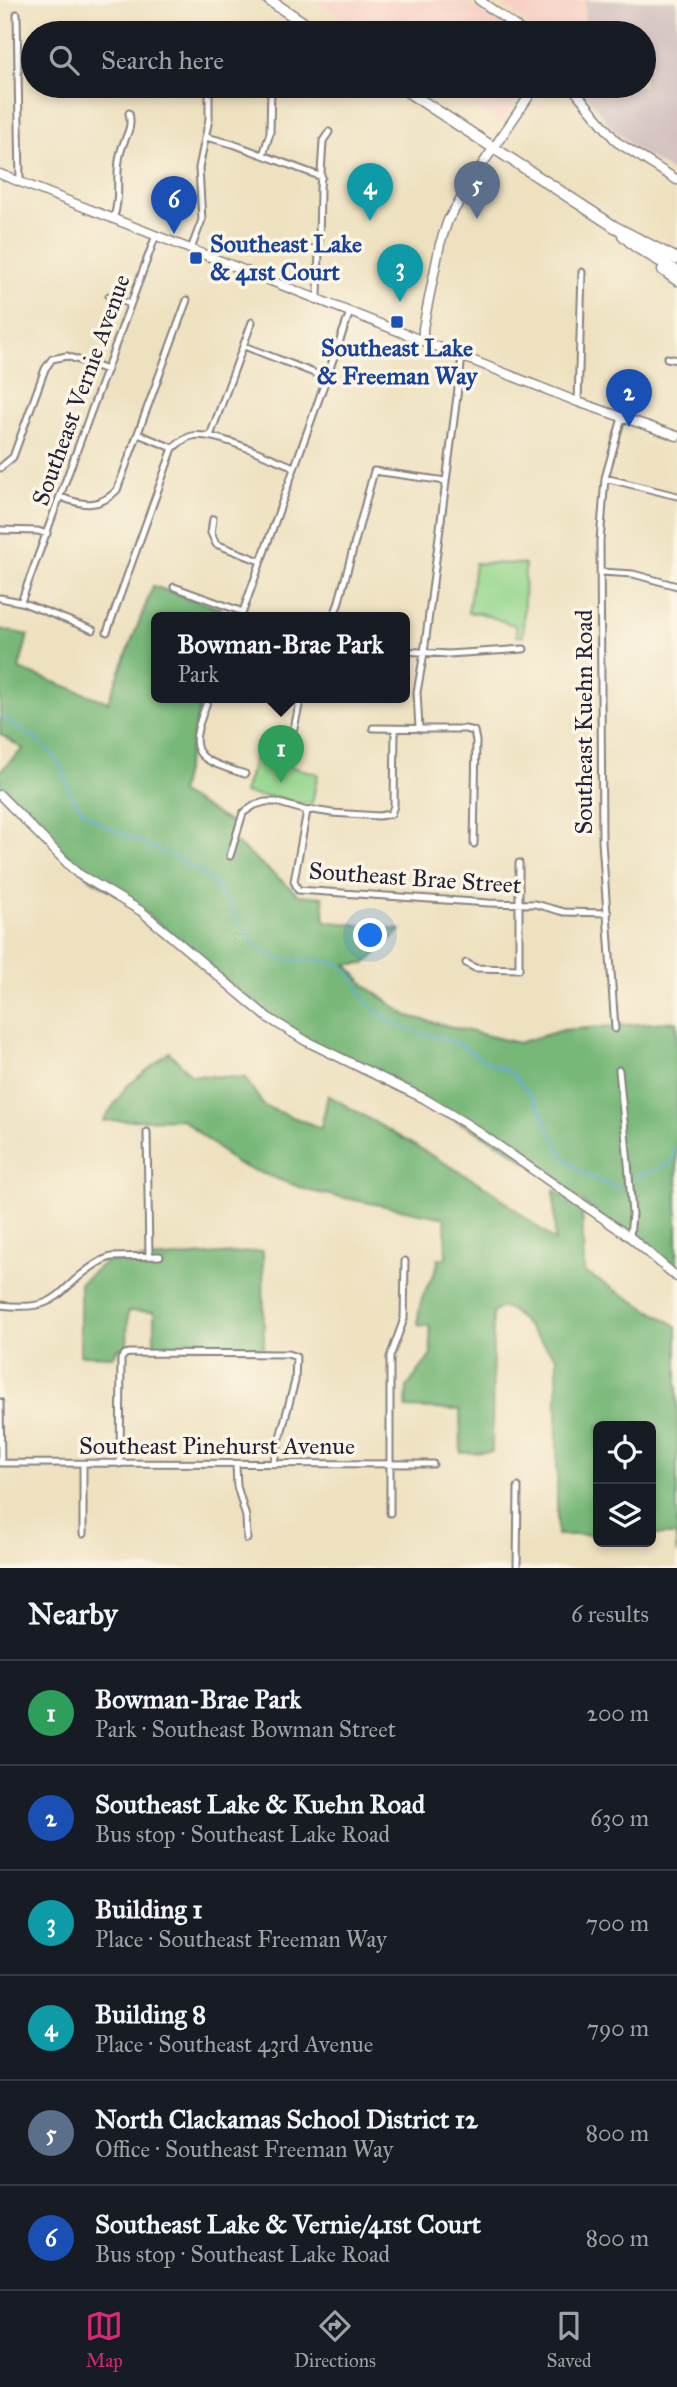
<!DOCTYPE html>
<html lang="en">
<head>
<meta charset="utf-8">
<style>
  :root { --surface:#171b24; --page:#242831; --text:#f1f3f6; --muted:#9ea1a6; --line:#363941; --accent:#db2777 }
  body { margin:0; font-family:"IM FELL Great Primer",serif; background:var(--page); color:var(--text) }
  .controls { position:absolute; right:21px; bottom:21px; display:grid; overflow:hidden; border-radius:10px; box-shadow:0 4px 10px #0003 }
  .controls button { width:63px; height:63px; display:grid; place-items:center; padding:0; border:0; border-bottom:2px solid var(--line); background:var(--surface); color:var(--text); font:35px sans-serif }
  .you { position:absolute; left:371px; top:936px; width:24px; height:24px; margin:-18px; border:5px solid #fff; border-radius:50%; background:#1a73e8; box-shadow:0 0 0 10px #1a73e833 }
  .badge { display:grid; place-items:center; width:46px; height:46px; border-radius:50%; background:var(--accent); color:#fff; font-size:23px; font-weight:700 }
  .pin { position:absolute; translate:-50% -58px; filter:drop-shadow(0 2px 4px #0008) }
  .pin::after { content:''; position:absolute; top:37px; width:24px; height:21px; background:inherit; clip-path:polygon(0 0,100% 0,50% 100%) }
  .popup { position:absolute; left:151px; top:612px; width:259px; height:91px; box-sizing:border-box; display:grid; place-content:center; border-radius:10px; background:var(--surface); filter:drop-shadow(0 2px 5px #0005); font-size:23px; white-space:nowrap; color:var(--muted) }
  .popup b { font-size:26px; color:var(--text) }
  .popup::after { content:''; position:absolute; left:50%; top:100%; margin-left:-14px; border:14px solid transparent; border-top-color:var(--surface) }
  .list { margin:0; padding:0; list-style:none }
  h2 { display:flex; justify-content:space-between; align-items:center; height:91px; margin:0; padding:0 28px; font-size:30px }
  h2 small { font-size:23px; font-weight:400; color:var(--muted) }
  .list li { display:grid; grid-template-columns:46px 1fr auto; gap:21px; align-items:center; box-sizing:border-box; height:105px; padding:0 28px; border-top:2px solid var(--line) }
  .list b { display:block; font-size:26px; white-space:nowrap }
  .list p { margin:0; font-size:23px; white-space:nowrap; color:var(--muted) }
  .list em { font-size:23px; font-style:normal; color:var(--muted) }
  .icon { flex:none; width:38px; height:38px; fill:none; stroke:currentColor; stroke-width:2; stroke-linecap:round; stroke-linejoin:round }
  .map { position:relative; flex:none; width:677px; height:1568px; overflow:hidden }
  .search { position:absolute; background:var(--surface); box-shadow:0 4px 10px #0003; left:21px; right:21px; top:21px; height:77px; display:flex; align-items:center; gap:18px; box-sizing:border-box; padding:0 24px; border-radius:38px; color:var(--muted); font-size:26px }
  .sheet { height:721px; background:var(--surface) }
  nav { display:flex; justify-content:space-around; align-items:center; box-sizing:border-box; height:98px; border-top:2px solid var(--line); background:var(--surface); font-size:19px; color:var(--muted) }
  nav a { display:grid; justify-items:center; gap:4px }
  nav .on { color:var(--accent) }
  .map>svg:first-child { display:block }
  .built { fill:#f7d1c6 }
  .industrial { fill:#d2bfbf }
  .green { fill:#94d68d; stroke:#5b7c64; stroke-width:2 }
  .forest { fill:#77b778; stroke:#4c6c5a; stroke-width:2 }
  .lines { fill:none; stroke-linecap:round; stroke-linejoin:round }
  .stream { stroke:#64acdb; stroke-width:2 }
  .street-casing { stroke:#88827e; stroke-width:9 }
  .secondary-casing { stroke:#88827e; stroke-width:11 }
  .highway-casing { stroke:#88827e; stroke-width:13 }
  .street { stroke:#fff; stroke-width:5 }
  .secondary { stroke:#fff; stroke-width:8 }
  .highway { stroke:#fff; stroke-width:10 }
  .transit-dot { fill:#1a4fb4; stroke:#fcf5e5; stroke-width:2.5 }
  .labels { text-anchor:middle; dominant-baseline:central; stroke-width:7; stroke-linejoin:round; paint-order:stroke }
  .transit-label { font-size:24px; font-weight:bold; fill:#164399; stroke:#fcf5e5; text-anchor:start }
  .street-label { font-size:24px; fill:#22223b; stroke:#fcf5e5 }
</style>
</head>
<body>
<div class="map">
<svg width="677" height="1568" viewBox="0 0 677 1568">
  <rect width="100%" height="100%" fill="#fcf5e5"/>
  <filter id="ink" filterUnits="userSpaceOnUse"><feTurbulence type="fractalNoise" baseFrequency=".0143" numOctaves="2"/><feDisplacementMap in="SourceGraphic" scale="14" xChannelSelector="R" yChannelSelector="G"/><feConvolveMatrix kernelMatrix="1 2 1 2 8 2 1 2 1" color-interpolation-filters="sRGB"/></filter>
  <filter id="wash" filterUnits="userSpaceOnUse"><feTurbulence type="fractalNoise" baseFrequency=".00686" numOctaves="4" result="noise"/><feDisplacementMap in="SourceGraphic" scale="28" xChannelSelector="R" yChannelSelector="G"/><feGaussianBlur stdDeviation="1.57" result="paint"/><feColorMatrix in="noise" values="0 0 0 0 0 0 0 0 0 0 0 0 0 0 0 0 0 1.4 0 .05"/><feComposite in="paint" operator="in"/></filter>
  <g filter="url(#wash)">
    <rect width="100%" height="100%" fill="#eee1c0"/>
    <path class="built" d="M315 0H465L513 33H364Z
      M495 0H585L584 33H536L513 12Z
      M442 86H525L500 124Z"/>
    <path class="industrial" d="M585 0H677V175L634 148 610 126 580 86H644V33H584Z"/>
    <path class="green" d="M475 563 525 564 523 636H516V626L480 613H468Z
      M255 757 318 774 312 803C299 807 286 798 273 797 262 796 254 796 244 793Z"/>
    <path class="forest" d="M153 586 222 609 221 617H157V697H202L180 793 233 824 230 838 299 895 323 897 325 921 401 930 365 964H346L366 986 408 1016 518 1043 563 1030 677 1021V1273L669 1265 507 1148 281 1025 131 901 92 880 0 791V771L23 749 0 734V629L28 635 19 669 108 702Z
      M169 1052 191 1075 245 1078 264 1106 321 1128 328 1095 491 1190 555 1241 554 1190 582 1208 584 1272 677 1326V1554L676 1535H651V1426H598V1535H557V1357C542 1346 521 1315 508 1309 502 1306 498 1309 493 1313L492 1452 461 1453 460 1410 406 1408 407 1387 431 1355 430 1326 418 1325C418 1312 421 1297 428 1285 433 1275 438 1270 438 1258H446L445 1218 310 1191 237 1164 182 1119 103 1121 126 1087Z
      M263 1251 264 1347 154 1346V1312L128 1311 127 1346 118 1349 114 1356 80 1355V1283L105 1262Z"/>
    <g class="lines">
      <path class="stream" d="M0 716C18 728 42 740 55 757 68 775 67 798 85 812 121 841 175 849 210 880 232 901 238 933 264 951 289 969 316 954 340 965 354 972 358 992 368 1003 375 1011 389 1020 398 1025 416 1035 440 1034 459 1044 468 1048 476 1056 485 1061 494 1066 506 1068 513 1075 521 1082 540 1107 544 1117 557 1147 561 1161 592 1177 601 1181 610 1187 621 1188L626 1183
        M631 1179C638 1175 669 1166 671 1163 673 1159 673 1155 673 1151L677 1148"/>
    </g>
  </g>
  <g filter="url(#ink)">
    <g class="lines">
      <g class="street-casing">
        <path id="street" d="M17 14 20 181
          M206 137 233 144 322 177
          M263 155 270 133 271 86
          M113 219C122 197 114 173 121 151 125 136 133 129 129 113
          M292 248 319 249
          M191 249 202 220 199 168 209 119V86
          M109 296 130 304
          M318 300 320 189 323 141 329 132
          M244 346 327 378
          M667 358 677 360
          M578 402 582 272
          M138 434 173 448
          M210 436 252 322
          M0 468 13 457 45 369 52 359 67 356 107 370
          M605 478 677 496
          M61 497C83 506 100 508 117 490L187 300
          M213 519 211 533 216 544 260 561
          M0 530 38 531 47 534
          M601 572 633 574 677 586
          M174 587 243 612
          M0 598 21 602 93 630
          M21 602 156 235
          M241 617 350 312
          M333 617 338 605 374 471 446 481
          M107 632 173 448C179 443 184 438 192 436 214 431 271 458 294 467
          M405 651 448 654 524 649
          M209 697C187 753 190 757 245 774
          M294 728 301 697
          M373 728 465 729 474 731 476 741 474 844
          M419 729 417 692 424 653 462 357
          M307 811 294 881 298 890 489 903 535 904 564 912 608 913
          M230 856 243 813 255 805 265 802H276L307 811 313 810 332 813 379 816 391 814 394 806 395 729
          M466 963 475 968 519 969V863
          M615 1029 602 841 600 541 605 478 622 418
          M619 1070 628 1163 632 1214 630 1237
          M147 1132 149 1256
          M0 1305C66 1313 55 1286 103 1260L111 1257 160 1256
          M0 1402 1 1463
          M0 1463 433 1464
          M83 1464V1534
          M120 1464 121 1359 125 1354 130 1353 288 1354 296 1357 295 1381 273 1464
          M236 1464 237 1486 246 1517 247 1539
          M390 1513V1357L404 1319 405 1261
          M517 1568 518 1487"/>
      </g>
      <g class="secondary-casing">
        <path id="secondary" d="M479 0 525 33
          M571 86 617 142 677 180
          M0 174 578 402 677 436
          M423 341V328L440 244 448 220 484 162 536 86
          M0 795 77 873 141 911 267 1017 306 1041 425 1099 470 1126 630 1237 677 1277"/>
      </g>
      <g class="highway-casing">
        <path id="highway" d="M269 0 319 33
          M399 86 615 227 677 259
          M623 235 636 247 677 271
          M663 270 677 280"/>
      </g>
      <use href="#street" class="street"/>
      <use href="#secondary" class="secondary"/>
      <use href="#highway" class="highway"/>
    </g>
  </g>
  <g class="transit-dot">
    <rect x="189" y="251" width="14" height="14" rx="3.5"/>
    <rect x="390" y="315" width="14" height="14" rx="3.5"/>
  </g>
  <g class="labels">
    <g class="transit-label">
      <text x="210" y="244">Southeast Lake<tspan x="210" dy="28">&amp; 41st Court</tspan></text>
      <text x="397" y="348" text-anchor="middle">Southeast Lake<tspan x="397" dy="28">&amp; Freeman Way</tspan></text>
    </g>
    <g class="street-label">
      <text transform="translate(81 390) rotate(-70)">Southeast Vernie Avenue</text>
      <text transform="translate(584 722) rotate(-90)">Southeast Kuehn Road</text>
      <text transform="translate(415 878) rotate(4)">Southeast Brae Street</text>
      <text x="217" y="1446">Southeast Pinehurst Avenue</text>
    </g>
  </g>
</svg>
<div class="controls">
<button><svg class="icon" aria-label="locate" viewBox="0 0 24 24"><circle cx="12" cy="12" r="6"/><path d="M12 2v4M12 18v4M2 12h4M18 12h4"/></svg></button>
<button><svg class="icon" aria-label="layers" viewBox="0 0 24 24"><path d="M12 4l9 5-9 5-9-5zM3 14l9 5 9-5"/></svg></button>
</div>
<div class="you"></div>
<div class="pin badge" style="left:281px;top:783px;background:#2e9e5b">1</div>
<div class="popup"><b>Bowman-Brae Park</b>Park</div>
<div class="pin badge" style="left:629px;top:427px;background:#1a4fb4">2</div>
<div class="pin badge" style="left:400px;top:302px;background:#0f9aa8">3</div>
<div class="pin badge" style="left:370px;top:221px;background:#0f9aa8">4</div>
<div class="pin badge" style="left:477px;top:219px;background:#5c6f8a">5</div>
<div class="pin badge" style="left:174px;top:234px;background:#1a4fb4">6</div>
<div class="search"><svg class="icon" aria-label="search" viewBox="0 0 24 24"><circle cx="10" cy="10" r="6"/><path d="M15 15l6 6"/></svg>Search here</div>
</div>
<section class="sheet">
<h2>Nearby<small>6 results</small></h2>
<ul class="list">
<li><span class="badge" style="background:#2e9e5b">1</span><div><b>Bowman-Brae Park</b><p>Park · Southeast Bowman Street</p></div><em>200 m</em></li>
<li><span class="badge" style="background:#1a4fb4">2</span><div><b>Southeast Lake &amp; Kuehn Road</b><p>Bus stop · Southeast Lake Road</p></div><em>630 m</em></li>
<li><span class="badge" style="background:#0f9aa8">3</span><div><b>Building 1</b><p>Place · Southeast Freeman Way</p></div><em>700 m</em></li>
<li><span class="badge" style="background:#0f9aa8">4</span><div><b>Building 8</b><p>Place · Southeast 43rd Avenue</p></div><em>790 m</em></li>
<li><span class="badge" style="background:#5c6f8a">5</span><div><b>North Clackamas School District 12</b><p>Office · Southeast Freeman Way</p></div><em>800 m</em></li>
<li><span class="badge" style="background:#1a4fb4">6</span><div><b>Southeast Lake &amp; Vernie/41st Court</b><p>Bus stop · Southeast Lake Road</p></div><em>800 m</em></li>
</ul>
</section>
<nav>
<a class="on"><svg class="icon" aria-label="map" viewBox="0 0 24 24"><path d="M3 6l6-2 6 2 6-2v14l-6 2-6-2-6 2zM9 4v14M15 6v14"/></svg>Map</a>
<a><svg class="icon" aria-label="directions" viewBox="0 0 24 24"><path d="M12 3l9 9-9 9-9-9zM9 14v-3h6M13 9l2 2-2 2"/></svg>Directions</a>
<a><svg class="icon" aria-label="saved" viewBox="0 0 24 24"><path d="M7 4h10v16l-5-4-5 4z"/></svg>Saved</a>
</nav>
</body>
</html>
